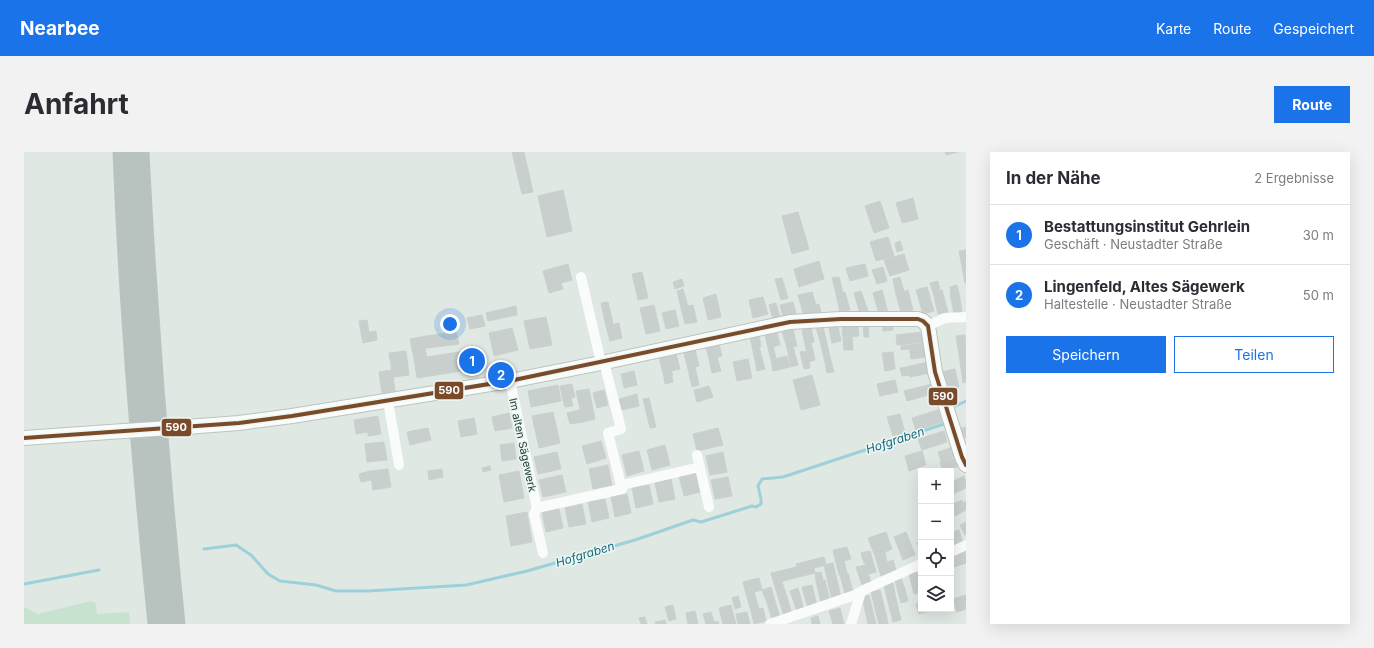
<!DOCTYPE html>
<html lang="de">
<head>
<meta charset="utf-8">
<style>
  :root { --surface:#fff; --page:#f2f2f3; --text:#2b2b33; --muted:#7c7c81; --line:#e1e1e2; --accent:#1a73e8 }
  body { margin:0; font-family:Inter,sans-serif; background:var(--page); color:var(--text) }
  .controls { position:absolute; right:12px; bottom:12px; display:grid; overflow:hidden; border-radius:0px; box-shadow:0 4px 16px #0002 }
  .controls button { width:36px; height:36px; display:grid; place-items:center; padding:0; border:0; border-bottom:1px solid var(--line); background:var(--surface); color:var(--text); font:20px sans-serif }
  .you { position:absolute; left:426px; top:172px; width:14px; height:14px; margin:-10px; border:3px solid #fff; border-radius:50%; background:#1a73e8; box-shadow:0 0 0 6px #1a73e833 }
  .badge { display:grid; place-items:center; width:26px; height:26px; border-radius:50%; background:var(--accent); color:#fff; font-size:13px; font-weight:700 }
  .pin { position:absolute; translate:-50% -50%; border:2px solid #fff; box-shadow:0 1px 4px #0006 }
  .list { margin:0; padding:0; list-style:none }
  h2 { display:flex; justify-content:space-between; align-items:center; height:52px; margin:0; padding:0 16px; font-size:17px }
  h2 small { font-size:13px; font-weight:400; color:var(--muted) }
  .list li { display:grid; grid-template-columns:26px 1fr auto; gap:12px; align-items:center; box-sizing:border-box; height:60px; padding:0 16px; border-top:1px solid var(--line) }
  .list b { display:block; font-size:15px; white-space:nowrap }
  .list p { margin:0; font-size:13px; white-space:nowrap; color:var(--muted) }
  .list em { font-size:13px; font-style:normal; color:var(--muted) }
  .actions { display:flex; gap:8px; padding:12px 16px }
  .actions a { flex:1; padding:9px 0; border:1px solid var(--accent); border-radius:0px; text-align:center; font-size:14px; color:var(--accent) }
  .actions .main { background:var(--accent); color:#fff }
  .icon { flex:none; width:22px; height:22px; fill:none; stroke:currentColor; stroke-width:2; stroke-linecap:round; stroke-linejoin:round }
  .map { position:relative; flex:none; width:942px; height:472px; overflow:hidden; border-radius:0px }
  header { display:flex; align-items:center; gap:24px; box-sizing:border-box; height:56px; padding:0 20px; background:var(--accent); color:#fff }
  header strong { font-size:19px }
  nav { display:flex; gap:22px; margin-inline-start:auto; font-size:14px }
  .intro { display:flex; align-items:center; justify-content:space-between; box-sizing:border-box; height:96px; padding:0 24px }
  h1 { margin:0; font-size:28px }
  .button { padding:10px 18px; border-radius:0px; background:var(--accent); color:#fff; font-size:14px; font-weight:700 }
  main { display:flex; gap:24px; padding:0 24px }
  aside { flex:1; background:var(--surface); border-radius:0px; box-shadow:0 4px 16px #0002 }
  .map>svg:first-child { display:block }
  .green { fill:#c8e2d0 }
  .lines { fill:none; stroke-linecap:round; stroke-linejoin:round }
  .stream { stroke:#9cd1da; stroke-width:3 }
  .building { fill:#c8cfcc; stroke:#c9d1cd }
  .secondary-casing { stroke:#bac4c0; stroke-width:16 }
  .highway-casing { stroke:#bac5c1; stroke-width:21 }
  .street { stroke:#fafcfb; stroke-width:10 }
  .secondary { stroke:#fafcfb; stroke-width:14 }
  .highway { stroke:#b8c2bf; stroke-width:19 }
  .secondary-bridge-casing { stroke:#bac4c0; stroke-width:16; stroke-linecap:butt }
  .secondary-bridge { stroke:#fafcfb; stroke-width:14 }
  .bus-1-casing { stroke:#eef7f3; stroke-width:7 }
  .bus-1 { stroke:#7a4b2a; stroke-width:4 }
  .labels { text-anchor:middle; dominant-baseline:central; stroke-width:3; stroke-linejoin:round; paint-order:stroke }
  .street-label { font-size:11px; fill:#1e3c34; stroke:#eef7f3 }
  .water-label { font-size:12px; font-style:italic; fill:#13697c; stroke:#eef7f3 }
  .line-badge { stroke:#eef7f3; stroke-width:1.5 }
  .badge-label { font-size:11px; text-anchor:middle; font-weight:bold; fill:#fff }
</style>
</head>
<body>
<header>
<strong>Nearbee</strong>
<nav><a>Karte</a><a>Route</a><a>Gespeichert</a></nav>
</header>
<div class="intro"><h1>Anfahrt</h1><a class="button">Route</a></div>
<main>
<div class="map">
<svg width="942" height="472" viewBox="0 0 942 472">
  <rect width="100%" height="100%" fill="#e0e8e4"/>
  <path class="green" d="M67 449 72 451 73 462 105 460 106 472H0V455L14 462Z"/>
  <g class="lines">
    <path class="stream" d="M929 255 942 249
      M180 397 212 393 227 403 244 422 256 429 292 433 312 439H344L442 433 503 419 611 388 669 368 677 370 728 354 732 355 737 352V347L734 334 738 327 759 325 920 272
      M0 432 75 418"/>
  </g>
  <path class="building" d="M488 0H500L509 40 498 42Z
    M921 0H934L922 3Z
    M539 38 548 79 523 85 514 44Z
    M889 46 894 67 878 71 872 51Z
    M856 49 865 76 850 81 841 54Z
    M774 60 785 97 768 102 758 64Z
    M864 85 870 104 852 109 846 90Z
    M876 89 879 98 873 100 871 91Z
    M942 98V131H941L935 99Z
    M880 102 885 118 866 124 860 108Z
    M795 109 800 127 775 135 770 117Z
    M544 112 548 128 537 131 539 137 525 141 519 119Z
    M841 112 844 124 826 129 822 116Z
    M859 115 863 129 853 132 848 118Z
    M618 120 624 146 614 148 608 122Z
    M815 125 819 141 812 142 808 126Z
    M876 125 880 140 872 142 869 127Z
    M758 126 764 146 757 148 751 127Z
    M658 127 660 134 651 137 649 130Z
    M914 129 916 138 909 140 906 131Z
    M933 133 935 141 927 142 926 135Z
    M903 135 910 159 899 162 892 138Z
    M659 137 664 154 657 156 653 139Z
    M858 138 864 161 855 162 849 141Z
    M884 138 889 158 877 161 872 142Z
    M918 138 924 160 914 162 909 140Z
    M837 139 844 159 836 162 830 141Z
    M788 140 792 153 795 152 797 160 780 164 774 143Z
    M821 140 826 158 816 160 812 142Z
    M935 141 938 160 930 162 926 142Z
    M692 142 697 165 684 168 679 146Z
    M739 145 744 162 729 166 725 148Z
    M584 150 589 172 582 174 577 151Z
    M769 150 773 165 760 168 756 153Z
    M752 151 757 168 750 170 745 153Z
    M630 153 636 179 622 182 616 156Z
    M669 153 673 170 661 172 657 156Z
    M492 154 493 163 464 169 462 161Z
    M651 158 655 174 642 177 638 161Z
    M458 163 461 174 446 177 443 166Z
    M522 165 528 193 506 197 500 169Z
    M343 168 345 180 337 181 335 169Z
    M595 171 598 186 586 189 582 174Z
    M869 171V178L859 179 858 172Z
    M844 172 845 185H840L839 173Z
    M834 173 835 184 819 185 818 174Z
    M799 174 803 192 797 193 792 175Z
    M814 174 817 189 808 191 805 176Z
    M488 176 494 198 470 204 465 181Z
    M787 176 790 190 781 192 778 178Z
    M769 177 773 194 763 196 758 179Z
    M352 179 353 188 339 191 337 181Z
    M432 180 435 192 404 196 402 184Z
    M899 180 900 190 873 193 872 183Z
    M753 181 756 193 744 196 741 183Z
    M735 183 737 195H735L736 198 729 199 726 185Z
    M941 183 942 202H935L932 184Z
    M402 184 404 196H401L403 205 390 207 386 187Z
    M819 185H828L829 198H820Z
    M787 191 789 198 783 200 781 192Z
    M901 191 903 205 887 207 885 193Z
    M695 192 698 204 685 207 682 195Z
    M803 192 806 205 800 206 797 193Z
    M885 193V197L877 198V194Z
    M749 194 752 206 747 208 744 196Z
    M769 195 774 213 767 215 763 196Z
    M454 197 457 216 393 226 390 207Z
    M671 198 675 214 664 217 660 201Z
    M736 198 738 206 731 208 729 199Z
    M789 198 791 208 785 210 783 200Z
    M382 199 385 223 369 225 365 201Z
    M783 200 786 216 780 217 776 200 783 199Z
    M869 200 871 217 861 219 858 201Z
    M652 202 656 217 647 219 649 223 640 225 635 205Z
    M935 202H942V230L939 231Z
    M763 204 766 215 749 219 747 208Z
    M693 205 697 219 688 221 685 207Z
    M806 205 807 209 801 210 800 206Z
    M738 206 741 217 733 219 731 208Z
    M724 207 728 226 713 229 709 210Z
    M807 209 810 220 803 221 801 210Z
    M903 210 906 221 886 225 883 215Z
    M671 215 675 233 668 235 664 217Z
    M883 215 885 223 878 224 876 216Z
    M931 217 935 235 922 238 918 220Z
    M368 218 371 239 358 241 355 220Z
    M610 219 613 233 600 236 597 222Z
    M788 223 796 253 777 258 769 228Z
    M648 224 649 230 641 232 640 225Z
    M871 228 874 240 856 244 853 232Z
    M548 232 551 245 539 248 536 234Z
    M908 232 911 241 883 249 880 239Z
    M534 233 537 249 507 255 504 239Z
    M685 234 689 245 673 250 670 238Z
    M565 237 571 267 559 270 552 239Z
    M580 238 584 253 573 256 569 241Z
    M613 242 615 254 598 258 595 247Z
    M547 246 549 254 541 255 539 248Z
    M625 246 632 275 626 276 619 247Z
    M556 258 559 270 546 272 543 261Z
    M914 258 918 270 892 279 888 266Z
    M529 260 536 291 515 296 508 264Z
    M485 261 488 276 471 279 468 265Z
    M876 262 881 281 869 284 863 265Z
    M354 264 357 282 344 284V280L332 282 330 268Z
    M450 266 453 282 437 285 434 269Z
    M942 275V285L938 287 935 277Z
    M404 276 407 288 386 293 383 280Z
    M694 276 699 293 673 299 669 282Z
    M920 279 923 290 898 298 894 287Z
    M577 289 582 306 563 312 558 294Z
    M360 290 363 308 343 310 341 292Z
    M490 291 492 307 478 309 476 293Z
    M641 293 646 313 628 318 623 298Z
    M929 295 931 304 917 309 914 300Z
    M615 299 620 319 603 324 598 303Z
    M898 299 902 313 885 319 881 304Z
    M533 300 537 317 514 322 510 305Z
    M699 300 703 320 686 323 682 304Z
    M932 305 935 314 919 319 916 310Z
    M584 313 588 333 569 337 565 317Z
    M466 314 467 318 459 320 458 316Z
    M364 317 367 335 349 338 346 319Z
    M418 317 419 325 405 328 404 319Z
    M346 319 347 328 337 330 335 322Z
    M495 319 500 346 480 350 475 323Z
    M672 321 676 340 660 344 655 324Z
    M538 323 542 340 519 345 515 328Z
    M940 324 942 330V336L929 342 927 337V330Z
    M704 325 708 344 691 347 687 328Z
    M647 327 651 347 635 350 631 331Z
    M625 333 629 352 612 356 608 336Z
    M603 342 607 361 591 365 587 345Z
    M581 347 585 366 568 370 564 350Z
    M938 348 939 351 942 349V358L931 364 927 353Z
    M558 352 562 372 545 375 541 356Z
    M535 357 539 376 522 380 518 360Z
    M503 360 508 390 487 394 482 364Z
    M942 370V383H941L936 373Z
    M935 378 939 390 927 395V380Z
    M862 380 868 397 851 404 844 386Z
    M882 380 891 403 879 408 870 385Z
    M897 389V399L893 391Z
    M823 395 827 407 812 411 809 398Z
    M846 399 849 409 840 411 837 401Z
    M942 399V411L927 416V405Z
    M861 400 863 410 854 414 851 404Z
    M800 405 802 413 790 416 788 408Z
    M788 408 791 421 775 425 772 412Z
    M869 408 872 418 857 424 854 414Z
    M820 409 823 421 815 423 812 411Z
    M849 409 852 420 844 422 841 411Z
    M809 411 817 445 808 448 800 413Z
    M842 413 847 431 838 433 832 415Z
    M772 415 775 425 763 428 760 418Z
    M760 418 763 428 750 432 747 421Z
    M797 420 799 428 792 429 791 421Z
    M893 420 897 440 890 442 885 422Z
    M824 421 829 440 821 442 816 423Z
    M735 426 738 438 722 442 719 430Z
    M877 426 880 434 873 436 871 428Z
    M801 428 806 449 797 451 792 429Z
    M758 430 763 445 755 448 750 432Z
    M869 431 872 447 864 450 860 434Z
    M788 433 793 454 784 456 778 435Z
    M880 434 884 449 877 451 873 436Z
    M747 435 751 449 743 451 738 438Z
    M774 436 780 458 773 460 766 439Z
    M856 438 863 466 854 469 847 440Z
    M730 440 735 457 727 459 722 442Z
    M845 443 852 472H844L838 445Z
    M942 443V457L933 460 929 447Z
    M714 444 717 455 711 457 708 446Z
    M763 445 768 462 760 464 755 448Z
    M872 447 877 468 869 470 864 450Z
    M751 449 756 465 748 467 743 451Z
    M897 451V457L909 458 895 462 892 452Z
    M649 453 652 467 645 469 641 455Z
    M707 453 712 472H699L695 456Z
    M739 456 742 469 730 472 727 459Z
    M816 456 820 472H809L805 459Z
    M671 459 674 472H664L662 461Z
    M687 460 690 470 694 469 695 472H682L679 462Z
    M723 460 726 472H714L712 462Z
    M794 464 796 472H788L787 466Z
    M621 465 623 472H617L615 466Z
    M863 466 864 472H855L854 469Z
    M641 468 642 472H632L631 470Z"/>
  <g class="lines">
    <g class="secondary-casing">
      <path id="secondary" d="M162 275 215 271 268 264 486 229 577 211 766 170 817 167H894L899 169 904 174 911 220 938 305 942 313
        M0 286 85 280"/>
    </g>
    <g class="highway-casing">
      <path id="highway" d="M99 0C105 158 118 315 134 472
        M115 0C123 158 135 315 151 472"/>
    </g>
    <path class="street" d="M557 125 577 211
      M904 174 921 166 942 165
      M486 229 513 356 598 337 584 281 597 277 580 210
      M364 249 375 313
      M673 303 685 355
      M598 333 676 315
      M513 356 510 362 519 401
      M927 400 942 393
      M746 472 831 443 844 436 897 412
      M827 472 837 440"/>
    <use href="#secondary" class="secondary"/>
    <use href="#highway" class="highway"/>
    <g class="secondary-bridge-casing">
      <path id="secondary-bridge" d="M85 280 162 275"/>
    </g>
    <use href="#secondary-bridge" class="secondary-bridge"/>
    <g class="bus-1-casing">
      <path id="bus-1" d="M904 174 911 220 938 305 942 313
        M0 286 215 271 268 264 490 228 766 170 817 167H894L899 169 904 174"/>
    </g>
    <use href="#bus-1" class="bus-1"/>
  </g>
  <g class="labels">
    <g class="street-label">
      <text transform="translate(499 293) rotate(78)">Im alten Sägewerk</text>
    </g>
    <g class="water-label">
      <text transform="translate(871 288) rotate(-18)">Hofgraben</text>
      <text transform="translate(561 402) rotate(-17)">Hofgraben</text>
    </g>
  </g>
  <g class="line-badge">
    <rect x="410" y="229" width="30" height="19" rx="4" fill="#7a4b2a"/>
    <rect x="904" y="235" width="30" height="19" rx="4" fill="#7a4b2a"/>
    <rect x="137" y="266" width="31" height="19" rx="4" fill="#7a4b2a"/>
  </g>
  <g class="badge-label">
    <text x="425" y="242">590</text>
    <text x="919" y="248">590</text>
    <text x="152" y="279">590</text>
  </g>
</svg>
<div class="controls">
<button>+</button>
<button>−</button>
<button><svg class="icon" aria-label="locate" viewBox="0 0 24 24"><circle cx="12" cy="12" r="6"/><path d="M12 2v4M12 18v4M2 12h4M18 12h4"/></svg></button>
<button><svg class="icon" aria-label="layers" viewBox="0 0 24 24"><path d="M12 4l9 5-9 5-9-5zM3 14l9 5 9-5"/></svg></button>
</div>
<div class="you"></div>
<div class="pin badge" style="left:448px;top:209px">1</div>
<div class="pin badge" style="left:477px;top:223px">2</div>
</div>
<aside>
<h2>In der Nähe<small>2 Ergebnisse</small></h2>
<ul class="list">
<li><span class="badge">1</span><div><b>Bestattungsinstitut Gehrlein</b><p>Geschäft · Neustadter Straße</p></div><em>30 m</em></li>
<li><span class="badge">2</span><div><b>Lingenfeld, Altes Sägewerk</b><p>Haltestelle · Neustadter Straße</p></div><em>50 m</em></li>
</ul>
<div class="actions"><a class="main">Speichern</a><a>Teilen</a></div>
</aside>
</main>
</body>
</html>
